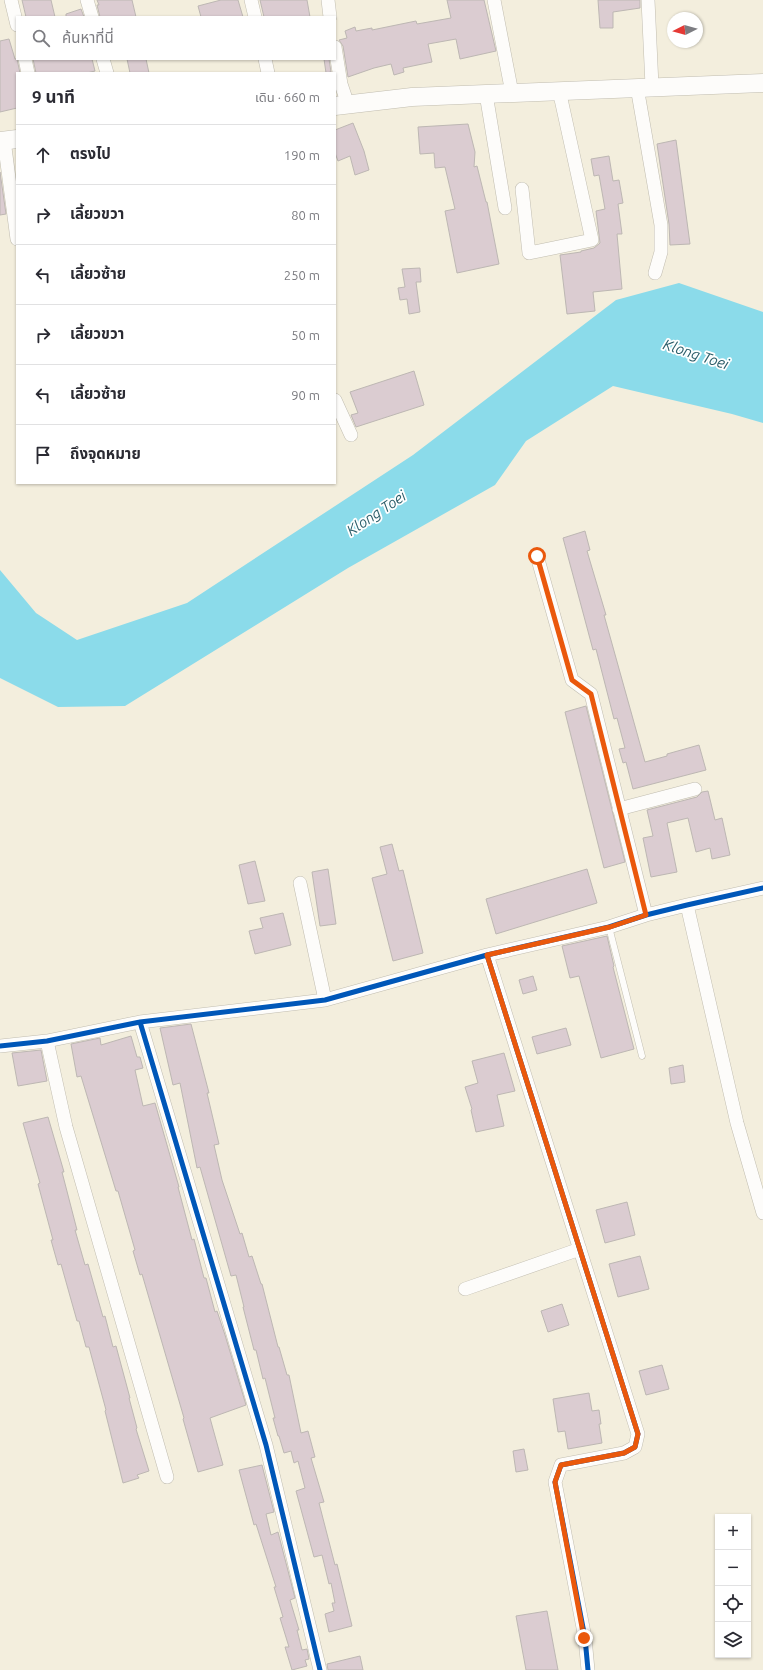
<!DOCTYPE html>
<html lang="th">
<head>
<meta charset="utf-8">
<style>
  :root { --surface:#fff; --page:#f7f7f7; --text:#2b2b33; --muted:#7c7c81; --line:#e1e1e2 }
  body { margin:0; font-family:Ubuntu,"Noto Sans Thai",sans-serif; background:var(--page); color:var(--text) }
  .controls { position:absolute; right:12px; bottom:12px; display:grid; overflow:hidden; border-radius:0px; box-shadow:0 1px 3px #0004 }
  .controls button { width:36px; height:36px; display:grid; place-items:center; padding:0; border:0; border-bottom:1px solid var(--line); background:var(--surface); color:var(--text); font:20px sans-serif }
  .compass { position:absolute; left:667px; top:12px; width:36px; height:36px; border-radius:50%; background:var(--surface); box-shadow:0 1px 3px #0004; rotate:264deg }
  .stop { position:absolute; width:12px; height:12px; margin:-9px; border:3px solid #ea580c; border-radius:50%; background:#fff }
  .stop.end { background:#ea580c; border-color:#fff; box-shadow:0 1px 4px #0008 }
  .list { margin:0; padding:0; list-style:none }
  h2 { display:flex; justify-content:space-between; align-items:center; height:52px; margin:0; padding:0 16px; font-size:17px }
  h2 small { font-size:13px; font-weight:400; color:var(--muted) }
  .list li { display:grid; grid-template-columns:26px 1fr auto; gap:12px; align-items:center; box-sizing:border-box; height:60px; padding:0 16px; border-top:1px solid var(--line) }
  .list b { display:block; font-size:15px; white-space:nowrap }
  .list em { font-size:13px; font-style:normal; color:var(--muted) }
  .icon { flex:none; width:22px; height:22px; fill:none; stroke:currentColor; stroke-width:2; stroke-linecap:round; stroke-linejoin:round }
  .map { position:relative; flex:none; width:763px; height:1670px; overflow:hidden }
  .search { position:absolute; background:var(--surface); box-shadow:0 1px 3px #0004; left:16px; top:16px; width:320px; height:44px; display:flex; align-items:center; gap:10px; box-sizing:border-box; padding:0 14px; border-radius:0px; color:var(--muted); font-size:15px }
  .panel { position:absolute; background:var(--surface); box-shadow:0 1px 3px #0004; left:16px; top:72px; width:320px; height:412px; border-radius:0px }
  .map>svg:first-child { display:block }
  .water { fill:#8bdbea }
  .building { fill:#dbccd1; stroke:#bdb7b3 }
  .lines { fill:none; stroke-linecap:round; stroke-linejoin:round }
  .lane-casing { stroke:#c1bdb0; stroke-width:7 }
  .street-casing { stroke:#c1bdb0; stroke-width:14 }
  .secondary-casing { stroke:#c1bdb0; stroke-width:19 }
  .lane { stroke:#fdfcfa; stroke-width:6 }
  .street { stroke:#fdfcfa; stroke-width:13 }
  .secondary { stroke:#fdfcfa; stroke-width:18 }
  .cycleway-casing { stroke:#fff; stroke-width:8 }
  .cycleway { stroke:#0057b8; stroke-width:5 }
  .route { stroke:#ea580c; stroke-width:5 }
  .labels { text-anchor:middle; dominant-baseline:central; stroke-width:3.5; stroke-linejoin:round; paint-order:stroke }
  .water-label { font-size:15px; font-style:italic; fill:#2d5f6b; stroke:#fff }
</style>
</head>
<body>
<div class="map">
<svg width="763" height="1670" viewBox="0 0 763 1670">
  <rect width="100%" height="100%" fill="#f3eedd"/>
  <path class="water" d="M679 283 763 312V423L732 414 613 386 526 441 495 485 348 568 125 706 58 707 0 678V570L36 613 77 640 187 603 413 455 616 300Z"/>
  <path class="building" d="M22 0H51L55 17H26Z
    M97 0H132L136 17H100L97 5H99Z
    M221 0H238L243 17H201L198 6Z
    M260 0H307L310 17H264Z
    M447 0H484L496 51 460 59 456 39 428 44 432 62 403 68 404 72 394 75 391 64 374 68 348 77 343 46 339 40 347 38 345 31 355 27 356 31 372 28V30L416 21 417 24 451 18Z
    M598 0H640V8L613 12V28H600Z
    M81 9 84 17H66V14Z
    M9 39 15 59H17L20 73H17V108L0 112V41Z
    M33 59H92L95 71 87 73H36Z
    M127 59H146L149 73H130Z
    M324 59H329L331 72 326 73Z
    M353 123 364 151 369 170 355 175 350 156 338 161 335 153V130Z
    M468 124 475 152 474 167 477 166 486 202H487L499 264 457 273 445 211 455 209 445 167 435 168 434 153 420 154 418 127Z
    M676 140 690 244 670 245 669 224 657 144Z
    M609 156 613 181 619 180 623 203 618 204 622 234H617L622 289 593 292 595 311 567 314 560 255 581 252V251L594 248 600 243 596 211 605 209 599 175 594 176 591 159Z
    M0 172 6 214 0 215Z
    M420 268 421 282H416L420 312 409 314 407 299 400 300 398 288 405 287 402 269Z
    M414 371 424 405 356 427 351 415 358 413 350 392Z
    M585 531 590 550 587 551 606 615H604L645 762 667 756V754L699 745 706 770 633 789 626 762 623 763 619 749 625 748 617 718 614 719 596 649 593 650 563 538Z
    M586 706 625 862 604 868 565 712Z
    M708 791 715 820 722 818 730 855 712 859 710 848 696 852 688 818 667 823 677 872 651 877 643 838 653 836 647 810 697 797 702 792Z
    M392 844 399 871 403 870 423 953 393 961 372 878 387 874 380 847Z
    M255 861 265 901 248 904 239 865Z
    M328 869 336 924 320 926 312 872Z
    M587 869 597 903 496 934 486 899Z
    M283 913 291 945 255 954 249 931 263 928 260 918Z
    M607 936 614 966 613 967 634 1049 601 1058 579 976 570 978 562 946Z
    M533 976 537 990 523 994 519 980Z
    M191 1024 209 1093H207L219 1144 214 1145 222 1180 240 1234 242 1233 249 1257 252 1256 261 1284H262L278 1347H279L287 1375H289L301 1433 308 1431 315 1457 311 1458 324 1502 319 1503 335 1565 337 1564 352 1626 329 1632 325 1614 334 1611 332 1603H335L331 1583 329 1584 322 1555 314 1557 296 1491 305 1488 298 1461 294 1463 291 1451 284 1453 279 1436H278L273 1418H275L265 1378 263 1379 256 1350H254L243 1307H244L236 1275 231 1276 200 1167 197 1168 180 1083 173 1085 160 1028Z
    M566 1028 571 1045 537 1054 532 1037Z
    M131 1036 137 1057H140L143 1068 135 1070 143 1106 155 1103 179 1187H178L192 1240 194 1239 204 1278H206L215 1312 217 1311 225 1335 246 1405 210 1418 223 1465 198 1472 183 1419 184 1418 142 1274 140 1275 133 1251 135 1250 118 1191H116L81 1076 77 1077 71 1044 100 1038 101 1045Z
    M41 1050 47 1081 18 1086 12 1053Z
    M504 1053 515 1091 497 1095 504 1126 476 1132 471 1110 472 1109 465 1087 478 1083 472 1061Z
    M683 1065 685 1082 671 1084 669 1068Z
    M48 1117 64 1172H62L77 1230H75L85 1265 88 1264 103 1317 105 1316 113 1347 116 1346 130 1398H129L137 1428 136 1429 149 1471 137 1475 139 1478 123 1483 105 1411 106 1410 89 1347H86L79 1321H77L61 1264 58 1265 51 1240H53L38 1184 40 1183 23 1123Z
    M627 1202 635 1235 605 1243 596 1210Z
    M640 1256 649 1289 618 1297 609 1264Z
    M562 1304 569 1325 548 1332 541 1311Z
    M662 1365 669 1389 646 1395 639 1371Z
    M589 1393 592 1411 599 1410 601 1424H599L602 1443 568 1449 565 1431 558 1432 553 1399Z
    M524 1449 528 1470 516 1472 513 1451Z
    M262 1465 274 1512 266 1514 271 1535 278 1532 295 1598 290 1600 299 1630H297L302 1650 307 1649 309 1659 305 1660 307 1666 292 1670 285 1647H289L280 1618 283 1617 274 1587H276L256 1524 254 1525 239 1470Z
    M547 1611 558 1670H526L516 1616Z
    M360 1656 363 1670H328L327 1664Z"/>
  <g class="lines">
    <g class="lane-casing">
      <path id="lane" d="M609 927 642 1056"/>
    </g>
    <g class="street-casing">
      <path id="street" d="M11 0 17 25
        M87 0 92 17
        M251 0 255 17
        M328 0 330 17
        M494 0 512 93
        M648 0 652 86
        M335 47 341 84 348 105
        M25 59 28 73
        M103 59 107 73
        M265 59 268 73
        M637 87 661 225V252L655 273
        M486 94 505 208
        M4 140 17 239
        M522 189 529 253 592 240 559 90
        M335 400 351 435
        M537 556 572 680 591 694 646 915
        M619 809 695 789
        M300 883 325 1000
        M687 905 737 1123 763 1213
        M487 955 638 1434 635 1447 624 1453 561 1465 555 1482 585 1638 588 1670
        M140 1022 266 1445 320 1670
        M47 1041 66 1127 167 1477
        M0 1046 47 1041 140 1022 325 1000 487 955 609 927 646 915 687 905 763 888
        M465 1289 580 1249"/>
    </g>
    <g class="secondary-casing">
      <path id="secondary" d="M335 106 412 97 763 83
        M0 141 17 139"/>
    </g>
    <use href="#lane" class="lane"/>
    <use href="#street" class="street"/>
    <use href="#secondary" class="secondary"/>
    <g class="cycleway-casing">
      <path id="cycleway" d="M487 955 638 1434 635 1447 624 1453 561 1465 555 1482 585 1638 588 1670
        M140 1022 266 1445 320 1670
        M0 1046 47 1041 140 1022 325 1000 487 955 609 927 646 915 687 905 763 888"/>
    </g>
    <use href="#cycleway" class="cycleway"/>
  </g>
  <g class="lines">
    <path class="route" d="M537 556 572 680 591 694 646 915 610 927 487 955 638 1434 635 1447 624 1453 561 1465 555 1482 584 1638"/>
  </g>
  <g class="labels">
    <g class="water-label">
      <text transform="translate(696 354) rotate(18)">Klong Toei</text>
      <text transform="translate(376 513) rotate(-34)">Klong Toei</text>
    </g>
  </g>
</svg>
<div class="controls">
<button>+</button>
<button>−</button>
<button><svg class="icon" aria-label="locate" viewBox="0 0 24 24"><circle cx="12" cy="12" r="6"/><path d="M12 2v4M12 18v4M2 12h4M18 12h4"/></svg></button>
<button><svg class="icon" aria-label="layers" viewBox="0 0 24 24"><path d="M12 4l9 5-9 5-9-5zM3 14l9 5 9-5"/></svg></button>
</div>
<svg class="compass" viewBox="-18 -18 36 36"><path d="M0-13l5 13h-10z" fill="#e53935"/><path d="M0 13l5-13h-10z" fill="#7c7c81"/></svg>
<div class="stop" style="left:537px;top:556px"></div>
<div class="stop end" style="left:584px;top:1638px"></div>
<div class="search"><svg class="icon" aria-label="search" viewBox="0 0 24 24"><circle cx="10" cy="10" r="6"/><path d="M15 15l6 6"/></svg>ค้นหาที่นี่</div>
<section class="panel">
<h2>9 นาที<small>เดิน · 660 m</small></h2>
<ul class="list">
<li><svg class="icon" aria-label="ahead" viewBox="0 0 24 24"><path d="M12 20V5M6 11l6-6 6 6"/></svg><div><b>ตรงไป</b></div><em>190 m</em></li>
<li><svg class="icon" aria-label="right" viewBox="0 0 24 24"><path d="M7 20v-9h11M14 6l5 5-5 5"/></svg><div><b>เลี้ยวขวา</b></div><em>80 m</em></li>
<li><svg class="icon" aria-label="left" viewBox="0 0 24 24"><path d="M17 20v-9H6M10 6l-5 5 5 5"/></svg><div><b>เลี้ยวซ้าย</b></div><em>250 m</em></li>
<li><svg class="icon" aria-label="right" viewBox="0 0 24 24"><path d="M7 20v-9h11M14 6l5 5-5 5"/></svg><div><b>เลี้ยวขวา</b></div><em>50 m</em></li>
<li><svg class="icon" aria-label="left" viewBox="0 0 24 24"><path d="M17 20v-9H6M10 6l-5 5 5 5"/></svg><div><b>เลี้ยวซ้าย</b></div><em>90 m</em></li>
<li><svg class="icon" aria-label="arrive" viewBox="0 0 24 24"><path d="M6 21V4h12l-3 4 3 4H6"/></svg><div><b>ถึงจุดหมาย</b></div></li>
</ul>
</section>
</div>
</body>
</html>
